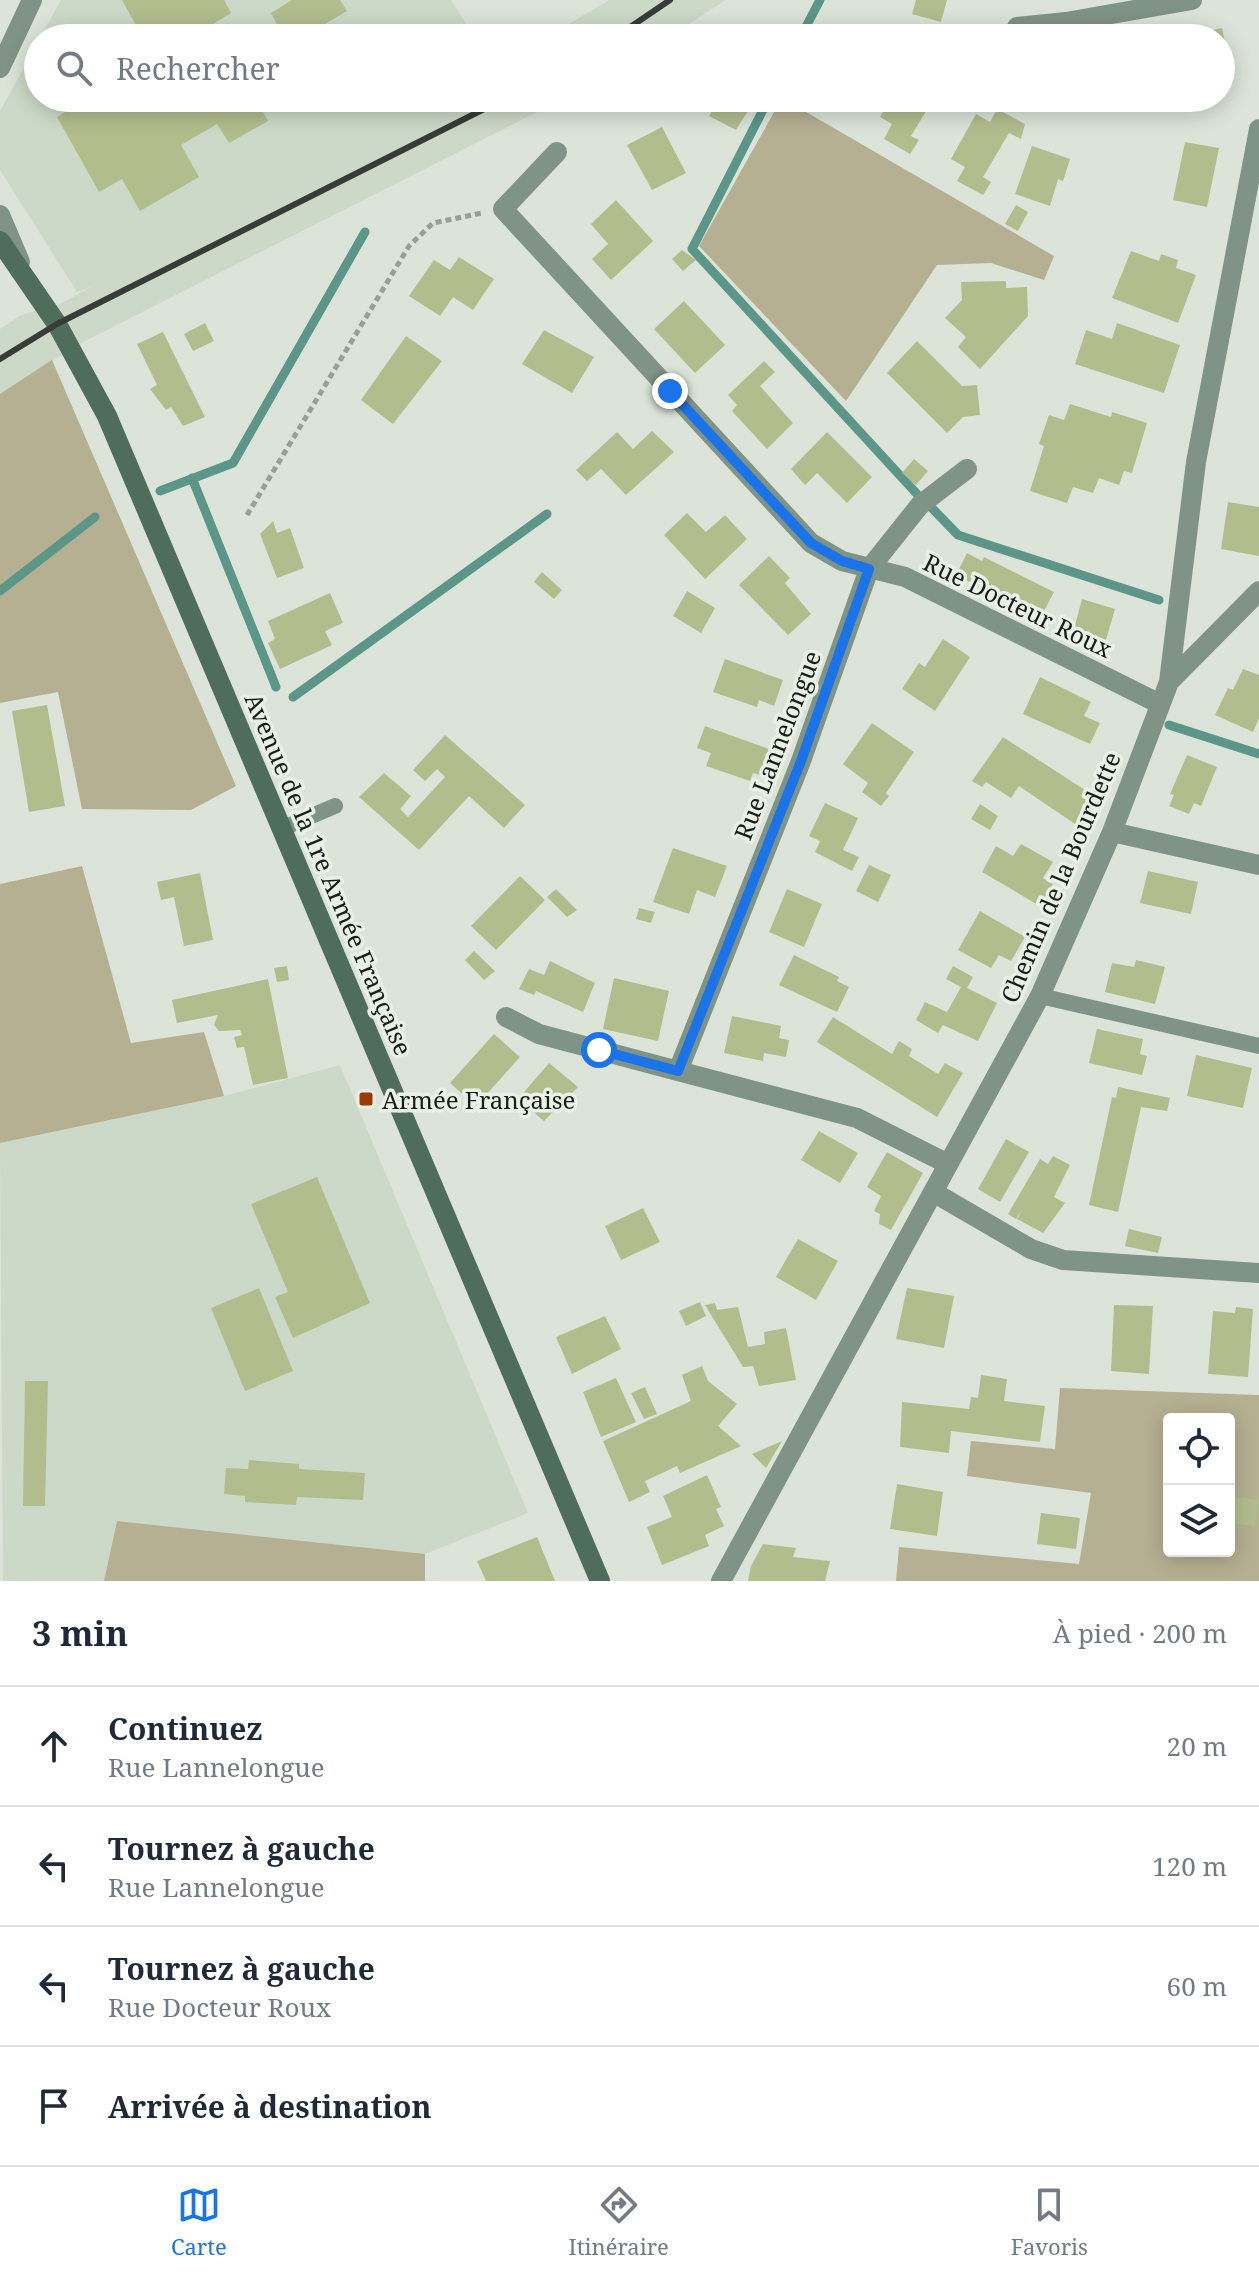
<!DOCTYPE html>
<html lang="fr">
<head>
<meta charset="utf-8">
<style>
  :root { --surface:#fff; --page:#f6f6f7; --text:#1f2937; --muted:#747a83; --line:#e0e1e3; --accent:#1a73e8 }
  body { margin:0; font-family:"Noto Serif",serif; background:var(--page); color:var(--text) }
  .controls { position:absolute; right:24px; bottom:24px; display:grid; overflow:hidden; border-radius:8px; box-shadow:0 4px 20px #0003 }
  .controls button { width:72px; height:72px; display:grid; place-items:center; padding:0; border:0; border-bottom:2px solid var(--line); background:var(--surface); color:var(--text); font:40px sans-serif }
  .stop { position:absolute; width:24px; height:24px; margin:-18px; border:6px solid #1a73e8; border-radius:50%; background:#fff }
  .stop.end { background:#1a73e8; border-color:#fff; box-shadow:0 2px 8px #0008 }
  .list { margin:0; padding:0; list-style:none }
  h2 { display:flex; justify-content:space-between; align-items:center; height:104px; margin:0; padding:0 32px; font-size:34px }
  h2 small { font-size:26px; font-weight:400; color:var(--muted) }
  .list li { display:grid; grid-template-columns:52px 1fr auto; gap:24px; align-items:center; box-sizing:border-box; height:120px; padding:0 32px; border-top:2px solid var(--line) }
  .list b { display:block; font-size:30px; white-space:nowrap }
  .list p { margin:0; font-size:26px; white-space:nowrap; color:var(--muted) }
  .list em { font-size:26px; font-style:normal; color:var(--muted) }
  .icon { flex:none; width:44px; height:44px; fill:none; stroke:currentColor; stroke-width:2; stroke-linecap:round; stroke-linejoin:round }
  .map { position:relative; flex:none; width:1259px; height:1581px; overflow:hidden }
  .search { position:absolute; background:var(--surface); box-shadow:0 4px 20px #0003; left:24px; right:24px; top:24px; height:88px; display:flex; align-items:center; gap:20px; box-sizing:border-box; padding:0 28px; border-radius:44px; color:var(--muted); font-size:30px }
  .sheet { height:584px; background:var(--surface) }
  nav { display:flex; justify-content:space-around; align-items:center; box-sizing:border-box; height:112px; border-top:2px solid var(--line); background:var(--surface); font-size:22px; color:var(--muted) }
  nav a { display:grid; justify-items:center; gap:4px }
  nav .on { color:var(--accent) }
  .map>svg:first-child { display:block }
  .built { fill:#ccd9c8 }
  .green { fill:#b5b092; fill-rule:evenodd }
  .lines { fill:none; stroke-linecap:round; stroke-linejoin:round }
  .stream { stroke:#5b9688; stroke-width:9 }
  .building { fill:#b2bd8e }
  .path { stroke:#989f96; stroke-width:5; stroke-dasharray:6 4; stroke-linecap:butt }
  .service { stroke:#7f9386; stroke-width:16 }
  .minor { stroke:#7f9386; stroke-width:20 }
  .secondary { stroke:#4f6d5b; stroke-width:20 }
  .rail { stroke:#383c37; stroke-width:6 }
  .route { stroke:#1a73e8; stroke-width:10 }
  .poi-dot { fill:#9d3905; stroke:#e9f1e6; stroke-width:3 }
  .labels { text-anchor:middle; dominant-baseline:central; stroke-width:7; stroke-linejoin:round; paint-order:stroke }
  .street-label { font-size:24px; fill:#181c18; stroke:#e9f1e6 }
  .poi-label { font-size:24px; fill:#181c18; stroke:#e9f1e6; text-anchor:start }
</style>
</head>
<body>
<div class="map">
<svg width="1259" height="1581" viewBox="0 0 1259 1581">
  <rect width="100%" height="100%" fill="#dce4d9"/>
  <path class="built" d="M61 0H451L475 38H40Z
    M609 0H726L667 38H545Z
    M38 42V98H565L83 342 0 394V329L21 315 62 303 92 286 77 292 0 170V111Z
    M340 1065 528 1513 425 1554 117 1521 104 1581H3L0 1143 224 1096Z"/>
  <path class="green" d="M782 98 1054 256 1044 280 991 263 937 265 846 401 699 246Z
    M52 360 236 786 191 810 82 809 58 692 0 703V394Z
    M82 866 131 1043 204 1032 224 1096 0 1143V884Z
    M1060 1388 1259 1395V1581H896L899 1547 1079 1564 1091 1493 967 1476 971 1441 1055 1449ZM1169 1419H1229V1551H1169Z
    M117 1521 425 1554V1581H104Z"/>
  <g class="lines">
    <path class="stream" d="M800 38 820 0
      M769 98 692 249 917 494
      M192 478 276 687
      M160 491 233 463 365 232
      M930 506 958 535 1159 600
      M0 591 95 517
      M293 697 547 514
      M1169 725 1259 754"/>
  </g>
  <path class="building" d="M122 0H224L231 13 213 24 221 38H143Z
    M292 0H340L347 11 325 24 333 38H292L286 27 280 30 271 13Z
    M916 0H947L941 22 912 14Z
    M1222 28 1230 67 1221 68V38L1183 37Z
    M86 98H261L257 101 268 121 229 143 217 124 181 145 199 177 140 211 122 179 99 192 57 117Z
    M697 98H756L736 130 709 116 714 108Z
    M891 98H934L911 136 919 140 910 154 884 139 892 124 880 117Z
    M1078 98H1126V99L1081 109Z
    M997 109 1025 124 1021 139 1009 133 983 177 991 182 983 195 957 181 965 167 951 159 976 114 990 122Z
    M662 127 686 173 652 190 627 145Z
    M1185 142 1219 148 1207 207 1173 200Z
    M1032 146 1070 159 1063 181 1058 179 1050 206 1015 194Z
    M616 200 653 241 611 280 592 259 608 244 591 224Z
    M1016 205 1028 212 1018 231 1005 224Z
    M682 250 696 260 683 271 672 259Z
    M1131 251 1159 261 1161 254 1178 260 1176 268 1196 275 1178 323 1112 298Z
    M459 257 494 279 473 310 453 297 440 316 409 296 434 260 450 270Z
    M1006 281V288L1027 287 1028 316 980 369 958 347 966 337 945 318 962 300 961 282Z
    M684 301 725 345 695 373 654 329Z
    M205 323 214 341 193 351 184 334Z
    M1117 323 1180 345 1164 393 1075 364 1086 330 1112 339Z
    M544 330 594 357 572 393 522 364Z
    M163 332 205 417 183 426 171 407 166 410 150 389 157 385 137 344Z
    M406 336 442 361 393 424 361 400Z
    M917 341 962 386 977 385 980 415 963 417 947 433 887 373Z
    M764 361 775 372 760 386 793 423 767 449 732 411 737 405 728 395Z
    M1070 404 1111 417 1112 412 1147 423 1132 473 1124 471 1119 485 1099 478 1093 493 1073 487 1067 503 1030 491 1044 446 1039 444 1049 415 1064 420Z
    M652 431 674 452 626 495 601 469 587 481 576 470 617 432 633 449Z
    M827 432 872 477 847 503 817 473 805 485 791 469Z
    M914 459 928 471 916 485 902 473Z
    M1228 502 1259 507V556L1221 549Z
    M687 513 706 532 725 515 747 539 705 579 664 535Z
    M273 521 277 533 290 528 304 568 277 578 260 534Z
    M967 553 982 561 984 557 1054 592 1040 619 970 586 972 583 956 575Z
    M769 556 790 578 785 583 811 614 788 635 739 585Z
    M542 572 562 590 554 599 534 582Z
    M687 591 715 608 701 633 673 616Z
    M330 593 343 623 325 631 332 645 280 669 268 643 275 639 268 621Z
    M1082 599 1115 609 1103 650 1082 644 1085 633 1074 629Z
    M943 639 970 657 935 711 902 689 919 663 925 667Z
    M725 659 783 680 774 706 759 700 757 707 713 692Z
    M1243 669 1259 675V718L1253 732 1215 715 1228 688 1233 690Z
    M1040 677 1091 702 1084 716 1100 723 1090 744 1023 714Z
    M47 705 65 806 29 812 12 711Z
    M872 723 914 752 886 793 889 796 881 806 862 792 868 783 843 764Z
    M705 726 769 749 760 775 753 773 750 781 706 766 711 753 697 748Z
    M445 735 525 805 504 828 469 796 419 850 359 797 384 773 411 796 400 809 408 817 445 777 437 769 425 781 413 770Z
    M1003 737 1099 799 1081 828 1019 786 1011 798 986 782 982 787 972 781Z
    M1187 755 1217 767 1201 806 1194 803 1189 814 1169 806 1174 795 1170 794Z
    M825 803 858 818 843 850 859 857 852 871 815 852 820 841 809 836Z
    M980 804 998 816 990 830 971 819Z
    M1021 844 1053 862 1043 878 1053 884 1040 906 982 872 996 846 1013 856Z
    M673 848 727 866 715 897 697 890 689 914 653 902Z
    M869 865 891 875 878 902 856 891Z
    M1148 871 1198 882 1191 914 1140 903Z
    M200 873 213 940 184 946 174 897 161 900 157 882Z
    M520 876 545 900 496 950 471 926Z
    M556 889 577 910 567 917 547 897Z
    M787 889 822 904 804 947 769 932Z
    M639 908 655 912 651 923 636 919Z
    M980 911 1025 937 1011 961 999 955 991 968 958 950Z
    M474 951 495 971 484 980 465 960Z
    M794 955 839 977 837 981 849 987 837 1012 779 985Z
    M1136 960 1165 967 1155 1004 1105 992 1112 963 1134 967Z
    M550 961 595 983 583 1012 536 991 534 995 519 989 529 969 544 975Z
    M287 966 289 980 277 982 274 968Z
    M953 966 973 977 967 988 997 1003 978 1041 943 1025 938 1033 916 1020 925 1002 947 1012 961 987 946 979Z
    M614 978 669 991 658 1041 603 1029Z
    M268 979 288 1078 253 1085 244 1047 237 1048 234 1037 242 1035 240 1030 219 1031 214 1025 218 1015 177 1023 172 1000Z
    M732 1016 781 1026 779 1038 789 1040 786 1057 764 1053 763 1061 724 1053Z
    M833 1017 892 1054 899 1041 912 1049 909 1056 938 1074 945 1063 963 1073 937 1117 817 1042Z
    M1097 1029 1143 1039 1140 1054 1147 1056 1142 1075 1089 1063Z
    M494 1034 520 1057 476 1106 450 1083Z
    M1196 1055 1252 1068 1243 1108 1187 1096Z
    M549 1063 578 1087 544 1121 518 1099Z
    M1118 1087 1170 1098 1167 1111 1141 1107 1118 1212 1089 1205 1112 1097 1116 1098Z
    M819 1131 858 1153 840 1183 801 1160Z
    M1006 1139 1029 1152 1000 1202 978 1189Z
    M887 1152 923 1173 891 1230 879 1224 880 1214 874 1211 881 1196 867 1187Z
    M1053 1156 1070 1165 1054 1197 1065 1203 1043 1233 1017 1219 1022 1210 1016 1219 1008 1214 1040 1159 1048 1164Z
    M317 1177 370 1303 293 1338 275 1297 288 1292 251 1204Z
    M643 1208 660 1242 621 1260 605 1226Z
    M1129 1229 1162 1237 1158 1253 1125 1246Z
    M798 1239 838 1261 816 1300 776 1277Z
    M259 1288 293 1371 245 1391 211 1308Z
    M907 1288 954 1296 944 1348 896 1339Z
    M700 1302 706 1316 686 1326 679 1311Z
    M715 1303 717 1310 738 1307 748 1347 765 1344 764 1332 786 1328 796 1380 759 1386 753 1366 743 1367 705 1305Z
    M1114 1305 1153 1306 1149 1374 1111 1371Z
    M1236 1307 1253 1309 1248 1377 1208 1374 1213 1311 1235 1313Z
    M605 1316 621 1349 572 1374 556 1337Z
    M702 1366 708 1381 737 1404 718 1426 741 1446 680 1473 677 1466 645 1481 650 1492 629 1502 603 1441 691 1401 682 1375Z
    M981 1375 1007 1379 1004 1401 1045 1406 1040 1442 951 1431 949 1453 900 1447 902 1402 969 1409 971 1397 978 1398Z
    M616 1378 636 1422 601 1437 583 1392Z
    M25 1381H48L45 1506H23Z
    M645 1387 657 1414 644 1419 631 1393Z
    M782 1441 766 1468 752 1454Z
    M249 1460 299 1464V1469L365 1473 363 1500 297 1497 296 1505 245 1502V1496L224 1494 226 1468 248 1469Z
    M707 1475 721 1507 716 1509 724 1526 705 1535 709 1546 662 1565 647 1527 672 1517 663 1496Z
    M897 1484 943 1492 937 1536 890 1529Z
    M1233 1497 1258 1500 1255 1526 1229 1523Z
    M1041 1513 1080 1518 1076 1549 1037 1544Z
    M537 1537 555 1581H486L477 1561Z
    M763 1544 796 1548 793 1557 830 1561 825 1581H748L751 1566Z"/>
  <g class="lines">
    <path class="path" d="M247 515 409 246 433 223 482 213"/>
    <path class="service" d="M281 829 335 806
      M1040 996 1259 1046"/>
    <path class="minor" d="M1017 27 1066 22 1192 0
      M0 68 32 0
      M557 152 503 209 811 543 842 561 905 577 1160 704
      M0 215 20 262
      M1169 682 1259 591
      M1112 832 1259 865
      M506 1017 539 1034 678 1071
      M948 1164 857 1118 678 1071 801 761 869 569 920 505 967 469
      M933 1192 1031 1249 1063 1260 1259 1273
      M721 1581 1040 996 1112 832 1169 682 1196 462 1259 129"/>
    <path class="secondary" d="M0 241 57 324 107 416 600 1581"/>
    <path class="rail" d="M614 38 670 0
      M0 359 57 324 506 98"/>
  </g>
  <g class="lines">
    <path class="route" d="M599 1050 678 1071 801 761 869 569 842 561 811 543 670 391"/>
  </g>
  <rect class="poi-dot" x="358" y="1091" width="16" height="16" rx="4"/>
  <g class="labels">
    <g class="street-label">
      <text transform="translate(1018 605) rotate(26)">Rue Docteur Roux</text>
      <text transform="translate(777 745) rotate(-69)">Rue Lannelongue</text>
      <text transform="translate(329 874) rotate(67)">Avenue de la 1re Armée Française</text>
      <text transform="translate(1060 877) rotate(-67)">Chemin de la Bourdette</text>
    </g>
    <g class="poi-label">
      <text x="382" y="1099">Armée Française</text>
    </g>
  </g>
</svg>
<div class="controls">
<button><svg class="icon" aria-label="locate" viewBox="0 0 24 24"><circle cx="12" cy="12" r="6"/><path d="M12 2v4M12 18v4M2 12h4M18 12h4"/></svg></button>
<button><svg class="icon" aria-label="layers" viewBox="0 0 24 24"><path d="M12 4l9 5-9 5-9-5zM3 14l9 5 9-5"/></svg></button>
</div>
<div class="stop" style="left:599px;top:1050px"></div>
<div class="stop end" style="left:670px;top:391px"></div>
<div class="search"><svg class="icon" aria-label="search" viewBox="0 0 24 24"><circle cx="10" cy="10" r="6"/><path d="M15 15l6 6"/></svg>Rechercher</div>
</div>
<section class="sheet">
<h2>3 min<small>À pied · 200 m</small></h2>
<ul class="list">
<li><svg class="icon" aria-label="ahead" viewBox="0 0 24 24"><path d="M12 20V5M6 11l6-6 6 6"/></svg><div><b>Continuez</b><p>Rue Lannelongue</p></div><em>20 m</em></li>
<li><svg class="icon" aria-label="left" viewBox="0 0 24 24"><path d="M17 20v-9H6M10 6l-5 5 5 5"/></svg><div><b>Tournez à gauche</b><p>Rue Lannelongue</p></div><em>120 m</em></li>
<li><svg class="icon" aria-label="left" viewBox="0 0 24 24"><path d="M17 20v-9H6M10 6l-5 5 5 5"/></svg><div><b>Tournez à gauche</b><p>Rue Docteur Roux</p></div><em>60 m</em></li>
<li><svg class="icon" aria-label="arrive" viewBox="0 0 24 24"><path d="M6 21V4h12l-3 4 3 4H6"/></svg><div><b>Arrivée à destination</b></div></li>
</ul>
</section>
<nav>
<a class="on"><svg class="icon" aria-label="map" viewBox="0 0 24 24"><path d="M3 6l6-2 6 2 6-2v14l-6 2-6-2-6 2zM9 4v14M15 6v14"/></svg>Carte</a>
<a><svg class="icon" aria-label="directions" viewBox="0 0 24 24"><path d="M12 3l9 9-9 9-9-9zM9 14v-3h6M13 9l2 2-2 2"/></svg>Itinéraire</a>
<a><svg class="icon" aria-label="saved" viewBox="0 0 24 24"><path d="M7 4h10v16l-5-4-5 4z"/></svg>Favoris</a>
</nav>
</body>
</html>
